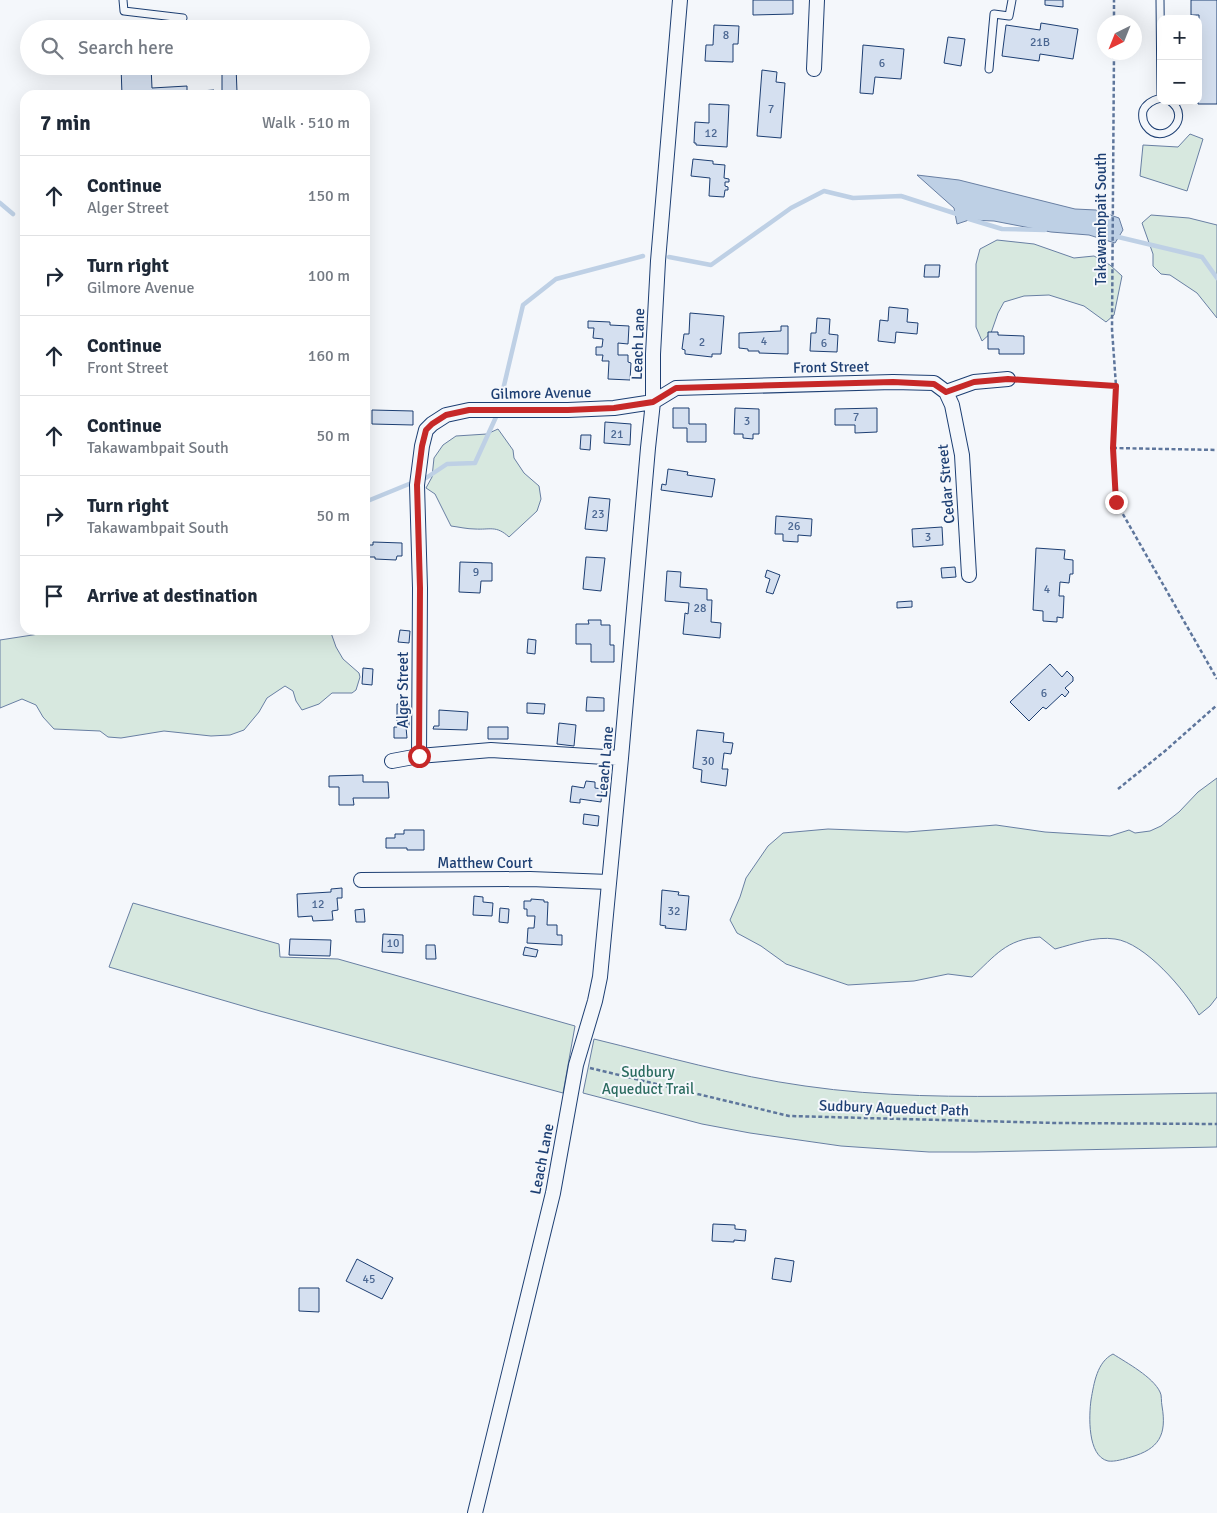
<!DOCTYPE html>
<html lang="en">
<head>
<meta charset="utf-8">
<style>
  :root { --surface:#fff; --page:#f2f2f3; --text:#1f2937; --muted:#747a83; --line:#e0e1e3 }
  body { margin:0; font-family:Signika,sans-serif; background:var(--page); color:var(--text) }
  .controls { position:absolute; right:15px; top:15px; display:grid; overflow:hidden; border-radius:10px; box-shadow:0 5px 20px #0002 }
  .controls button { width:45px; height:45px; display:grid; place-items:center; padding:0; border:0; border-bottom:1px solid var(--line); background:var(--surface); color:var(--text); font:25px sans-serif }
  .compass { position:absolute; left:1097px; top:15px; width:45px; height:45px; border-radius:50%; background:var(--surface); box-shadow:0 5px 20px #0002; rotate:223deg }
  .stop { position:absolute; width:15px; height:15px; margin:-11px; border:4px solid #c62828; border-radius:50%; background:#fff }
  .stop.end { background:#c62828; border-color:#fff; box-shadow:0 1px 5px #0008 }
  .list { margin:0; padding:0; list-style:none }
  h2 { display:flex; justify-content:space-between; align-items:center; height:65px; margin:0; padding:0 20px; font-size:21px }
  h2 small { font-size:16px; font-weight:400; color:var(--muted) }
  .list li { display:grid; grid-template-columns:32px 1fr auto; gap:15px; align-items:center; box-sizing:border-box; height:80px; padding:0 20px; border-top:1px solid var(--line) }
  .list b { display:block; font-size:19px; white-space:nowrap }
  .list p { margin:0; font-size:16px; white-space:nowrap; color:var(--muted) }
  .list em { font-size:16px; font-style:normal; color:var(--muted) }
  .icon { flex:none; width:28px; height:28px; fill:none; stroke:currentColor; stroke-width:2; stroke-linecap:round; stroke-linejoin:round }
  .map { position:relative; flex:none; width:1217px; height:1513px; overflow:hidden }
  .search { position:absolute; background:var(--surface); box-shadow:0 5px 20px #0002; left:20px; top:20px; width:350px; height:55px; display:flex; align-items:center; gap:12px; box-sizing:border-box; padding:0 18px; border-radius:28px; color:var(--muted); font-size:19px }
  .panel { position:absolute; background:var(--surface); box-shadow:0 5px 20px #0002; left:20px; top:90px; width:350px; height:545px; border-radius:15px }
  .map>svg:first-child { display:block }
  .green { fill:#d7e8df; stroke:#687fa3 }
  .water { fill:#bed0e5; stroke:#687fa3 }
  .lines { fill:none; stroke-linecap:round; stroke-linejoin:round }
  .stream { stroke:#bed0e5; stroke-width:4.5 }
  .building { fill:#d5e0f0; stroke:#1d3f73 }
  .service-casing { stroke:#1d3f73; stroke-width:9 }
  .minor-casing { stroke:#1d3f73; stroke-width:16 }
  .path { stroke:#5e769c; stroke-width:2.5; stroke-dasharray:4 2.5; stroke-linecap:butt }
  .service { stroke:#f4f7fb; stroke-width:7 }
  .minor { stroke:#f4f7fb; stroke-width:14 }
  .route { stroke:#c62828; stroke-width:6 }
  .labels { text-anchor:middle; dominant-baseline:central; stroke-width:4; stroke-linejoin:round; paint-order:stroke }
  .number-label { font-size:12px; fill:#4b6792 }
  .street-label { font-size:15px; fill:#1d3f73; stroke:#f4f7fb }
  .park-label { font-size:15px; fill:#2c6c60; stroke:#f4f7fb }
</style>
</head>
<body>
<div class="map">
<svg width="1217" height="1513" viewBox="0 0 1217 1513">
  <rect width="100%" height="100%" fill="#f4f7fb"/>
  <path class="green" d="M1190 134 1203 139 1187 191 1140 176 1143 145 1178 147Z
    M1151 215 1189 218 1217 225V318L1197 293 1170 275 1161 274 1153 266V254L1142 223Z
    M997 240 1034 244 1074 258 1094 256 1110 265 1122 276 1114 315 1106 322 1084 306 1049 295 1024 296 1004 302 998 313 991 333 982 341 976 327V264L980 249Z
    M498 429 513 450 514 458 524 473 539 486 541 499 537 511 509 537C496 525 490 530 475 529 467 529 459 527 451 526L435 494 426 488 432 477 434 458 443 445 456 436 487 434Z
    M48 630H330L336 647 343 659 359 673 360 677 356 690 352 693H332L319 704 302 710 296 701 293 691 285 686 267 698 259 712 244 730 230 735 211 736 164 731 121 738 108 737 100 731 54 729 43 717 36 705 22 699 0 708V640L39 634Z
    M1217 778V997L1210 1006 1199 1015C1185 990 1145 943 1115 939 1095 936 1074 944 1055 949L1040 937C1006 939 995 956 972 977L948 974 914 981 848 985 786 964 761 946 737 933 730 920 740 897 746 878 768 846 783 833 828 829 907 832 996 825 1045 832 1110 836 1129 830 1135 833 1150 831 1161 826 1179 812 1198 792Z
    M133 903 279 944 280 957 338 959 575 1026 563 1093 260 1011 109 967Z
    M594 1039C664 1056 733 1076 805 1086 881 1097 958 1097 1035 1096 1096 1095 1156 1094 1217 1093V1147L976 1152H929L841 1146 750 1133 702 1124 583 1093Z
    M1113 1354C1127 1363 1153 1377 1160 1392 1162 1395 1161 1402 1162 1406 1167 1435 1159 1449 1131 1457 1124 1459 1115 1462 1108 1461 1087 1456 1089 1415 1091 1400 1094 1383 1097 1362 1113 1354Z"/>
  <path class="water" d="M917 175 959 180 1075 209 1096 210 1119 218 1123 230 1115 243 1089 235 1051 232 994 221 969 220 957 224 954 208Z"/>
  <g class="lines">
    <path class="stream" d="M0 203 13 214
      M969 219 1002 229 1045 230
      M1114 236 1202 257 1217 278
      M669 257 711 265 791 208 824 191 853 198 901 196 960 215
      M502 394 523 305 556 279 643 256
      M426 478 447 464 475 463 496 417
      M365 502 409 484"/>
  </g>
  <path class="building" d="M753 0H793V14L753 15Z
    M1045 0H1063V7L1045 5Z
    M1191 0H1217V104H1198L1199 15H1191Z
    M1041 23 1078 29 1073 59 1040 54 1039 61 1002 56 1006 25 1040 30Z
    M714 25 739 26 738 44H733V62L705 61 706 45H713Z
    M948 37 965 39 961 66 944 63Z
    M863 45 904 49 901 79 875 77 873 94 860 93Z
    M121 66H151L152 88 187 86V92L214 90V95H122Z
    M222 66H236L237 92H222Z
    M762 70 777 72 776 82 785 83 781 138 757 136Z
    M709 104 729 105 727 147 696 145V143H694L695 122 709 123Z
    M693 159 713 161V164L725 165 724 178 729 179V182H725V186L728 187V190H725L724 197 709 196 710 178 691 176Z
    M925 265H940L939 277H924Z
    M889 307 908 309 907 322 918 323 917 334 896 332 895 343 878 341 880 320 888 321Z
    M690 313 724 316 721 354H712V357L685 354V350L682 349 684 334H689Z
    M817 318 830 319 829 334 838 335 837 352 810 351 811 333H816Z
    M588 321 610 322V325L629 326 628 344 618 343V355H628V362L631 363 630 380 608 379 609 361H602L603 355H596V347H602L603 339 593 338 594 328H588Z
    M781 326H788V354L759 353V351H748V349L739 348V333L781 331Z
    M988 332H998V335L1024 336V354H999V349H988Z
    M673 408H689V424H706V442H687V428H673Z
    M735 408 759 409V434H753V439L743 438V434H734Z
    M877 408V432L855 433V425H835V409Z
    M372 410 413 411V425L372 424Z
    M605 422 631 424 630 445 604 443Z
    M581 435H591L590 450 580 449Z
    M668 469 688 472 687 475 715 479 712 497 661 490 662 484 666 485Z
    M589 497 610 499 607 531 585 529Z
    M776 516 812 519 811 536 798 535V542L783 541V534H775Z
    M942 527 943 545 913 547 912 529Z
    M373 542 402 543V556H397L396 560 375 559V557H365V545H373Z
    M1036 548 1065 550 1064 559 1073 560V574H1070L1069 583 1060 582 1059 596H1064L1063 618 1057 617V622L1043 621V611L1033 610Z
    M586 557 605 558 601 591 583 589Z
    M460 562 492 563V581H481L480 593 459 592Z
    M955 567 956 577 942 578 941 568Z
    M767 570 780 575 773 594 766 592 770 579 765 577Z
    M667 571 681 572 680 587 707 589V600H712L711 622 721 623 720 638 683 634 685 613 688 614 689 603 665 601Z
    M912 601V607L897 608V602Z
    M588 620H601V625H610V645H614V662H591V644H576V624H589Z
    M400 630 410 631 409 643 398 642Z
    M528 639 536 640 535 654 527 653Z
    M1050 664 1062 677 1067 671 1073 677V681L1065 688 1069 692 1065 697 1062 694 1046 709 1043 707 1029 721 1010 702Z
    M363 668 373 669 372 685 362 684Z
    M587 697 604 698V711H586Z
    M527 703 545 704 544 714 527 713Z
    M397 704H409V728L406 727 407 738H394V727H397Z
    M439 710 468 712 467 730 433 729 434 726H439Z
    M559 723 576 725 574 746 557 744Z
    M488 727H508V739H488Z
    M697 730 724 733 723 742 733 743 731 754 724 753 722 769H728L726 786 701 782 702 770 693 768Z
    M363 775V782H388L389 798H353L354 805H339V787H329V776Z
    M586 781 595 782V788L602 789 601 802 580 799V803L570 802 572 786 584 788Z
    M584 814 599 816 598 826 583 824Z
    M404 830H424V850H407V848H386V838H395V834H404Z
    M342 888V898H337L338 910 332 911 333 920 313 921 312 916 298 917 297 894 331 892V889Z
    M662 890 679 892 678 895 689 896 686 930 665 928 666 926 660 925Z
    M474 896 483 897V902L493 903 492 916 473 915Z
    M531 899 544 900V902H548L547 925H557V935H562V945L527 943 528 928H534L535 916H527V909H524V901H531Z
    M500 908 509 909 508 923 499 922Z
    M364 909 365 922H356L355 910Z
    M383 934 403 935V953L382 952Z
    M290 939 331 940 330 956 289 955Z
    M426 945H435L436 959H426Z
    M525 947 538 950 536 957 523 955Z
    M713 1224 735 1225V1229L746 1230 745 1241 734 1240V1242L712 1241Z
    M775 1258 794 1261 791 1282 772 1279Z
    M357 1259 393 1278 382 1299 346 1281Z
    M299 1288H319V1312L299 1311Z"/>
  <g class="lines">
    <g class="service-casing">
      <path id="service" d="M123 0 124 11 183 18
        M1160 0 1161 98
        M989 69 994 14 1009 16 1012 0
        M1161 98C1153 100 1146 103 1143 111 1142 117 1143 122 1146 126 1162 148 1194 118 1170 101"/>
    </g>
    <g class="minor-casing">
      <path id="minor" d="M814 69 817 0
        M946 392 974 382 1008 379
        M419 756 420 588 417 485 422 446 426 430 432 424 446 415 469 410H568L614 408 653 402 676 388 893 382 934 383 946 392 952 405 962 455 969 575
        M392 761 419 756 491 750 621 758
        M361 880 530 879 609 882
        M475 1513 553 1193 576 1065 595 1001 600 977 621 758 648 448 653 402V354L658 261 680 0"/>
    </g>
    <path class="path" d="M1114 22V0
      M1021 380 1116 386 1112 329 1114 52
      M1116 386 1113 448 1116 502 1217 679
      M1113 448 1217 450
      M1118 789 1165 751 1217 705
      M590 1068 789 1116 1056 1123 1217 1124"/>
    <use href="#service" class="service"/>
    <use href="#minor" class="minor"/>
  </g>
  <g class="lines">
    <path class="route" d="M419 756 420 588 417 485 422 446 426 430 432 424 446 415 469 410H568L614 408 653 402 676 388 893 382 934 384 946 392 974 382 1008 379 1116 386 1113 448 1116 502"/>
  </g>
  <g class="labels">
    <g class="number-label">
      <text x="726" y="35">8</text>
      <text x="1040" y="42">21B</text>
      <text x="882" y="63">6</text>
      <text x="771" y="109">7</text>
      <text x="711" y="133">12</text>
      <text x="764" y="341">4</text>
      <text x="702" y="342">2</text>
      <text x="824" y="343">6</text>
      <text x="856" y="417">7</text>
      <text x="747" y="421">3</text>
      <text x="617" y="434">21</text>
      <text x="598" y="514">23</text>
      <text x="794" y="526">26</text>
      <text x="928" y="537">3</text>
      <text x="476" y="572">9</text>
      <text x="1047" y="589">4</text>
      <text x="700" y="608">28</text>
      <text x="1044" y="693">6</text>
      <text x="708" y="761">30</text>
      <text x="318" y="904">12</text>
      <text x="674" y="911">32</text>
      <text x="393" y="943">10</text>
      <text x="369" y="1279">45</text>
    </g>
    <g class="street-label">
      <text transform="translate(1101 219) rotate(-90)">Takawambpait South</text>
      <text transform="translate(638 344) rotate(-88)">Leach Lane</text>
      <text transform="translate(831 367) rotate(-1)">Front Street</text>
      <text transform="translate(541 393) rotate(-1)">Gilmore Avenue</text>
      <text transform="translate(946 484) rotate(-95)">Cedar Street</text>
      <text transform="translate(403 690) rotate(-90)">Alger Street</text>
      <text transform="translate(605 762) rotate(-85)">Leach Lane</text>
      <text x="485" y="863">Matthew Court</text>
      <text transform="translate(894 1108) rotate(2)">Sudbury Aqueduct Path</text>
      <text transform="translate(542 1159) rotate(-79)">Leach Lane</text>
    </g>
    <g class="park-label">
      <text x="648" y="1072">Sudbury<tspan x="648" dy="17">Aqueduct Trail</tspan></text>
    </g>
  </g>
</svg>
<div class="controls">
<button>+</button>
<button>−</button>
</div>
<svg class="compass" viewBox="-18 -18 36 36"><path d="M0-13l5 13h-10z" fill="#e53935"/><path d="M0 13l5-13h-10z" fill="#747a83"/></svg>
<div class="stop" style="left:419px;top:756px"></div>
<div class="stop end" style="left:1116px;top:502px"></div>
<div class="search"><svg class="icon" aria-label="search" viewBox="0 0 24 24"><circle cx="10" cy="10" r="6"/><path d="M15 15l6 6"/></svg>Search here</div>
<section class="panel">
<h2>7 min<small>Walk · 510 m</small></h2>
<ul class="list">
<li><svg class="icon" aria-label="ahead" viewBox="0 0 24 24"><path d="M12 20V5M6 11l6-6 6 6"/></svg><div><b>Continue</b><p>Alger Street</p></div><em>150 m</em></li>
<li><svg class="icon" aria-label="right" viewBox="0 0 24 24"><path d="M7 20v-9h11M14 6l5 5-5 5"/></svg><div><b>Turn right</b><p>Gilmore Avenue</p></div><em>100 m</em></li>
<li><svg class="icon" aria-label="ahead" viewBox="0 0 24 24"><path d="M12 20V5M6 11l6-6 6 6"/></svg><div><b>Continue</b><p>Front Street</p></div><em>160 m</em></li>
<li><svg class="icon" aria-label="ahead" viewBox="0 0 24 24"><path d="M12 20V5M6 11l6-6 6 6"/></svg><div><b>Continue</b><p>Takawambpait South</p></div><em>50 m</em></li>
<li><svg class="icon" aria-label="right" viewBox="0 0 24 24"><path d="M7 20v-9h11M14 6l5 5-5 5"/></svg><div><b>Turn right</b><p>Takawambpait South</p></div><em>50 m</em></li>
<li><svg class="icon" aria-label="arrive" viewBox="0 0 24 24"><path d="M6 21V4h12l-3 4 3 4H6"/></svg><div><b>Arrive at destination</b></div></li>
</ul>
</section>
</div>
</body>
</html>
